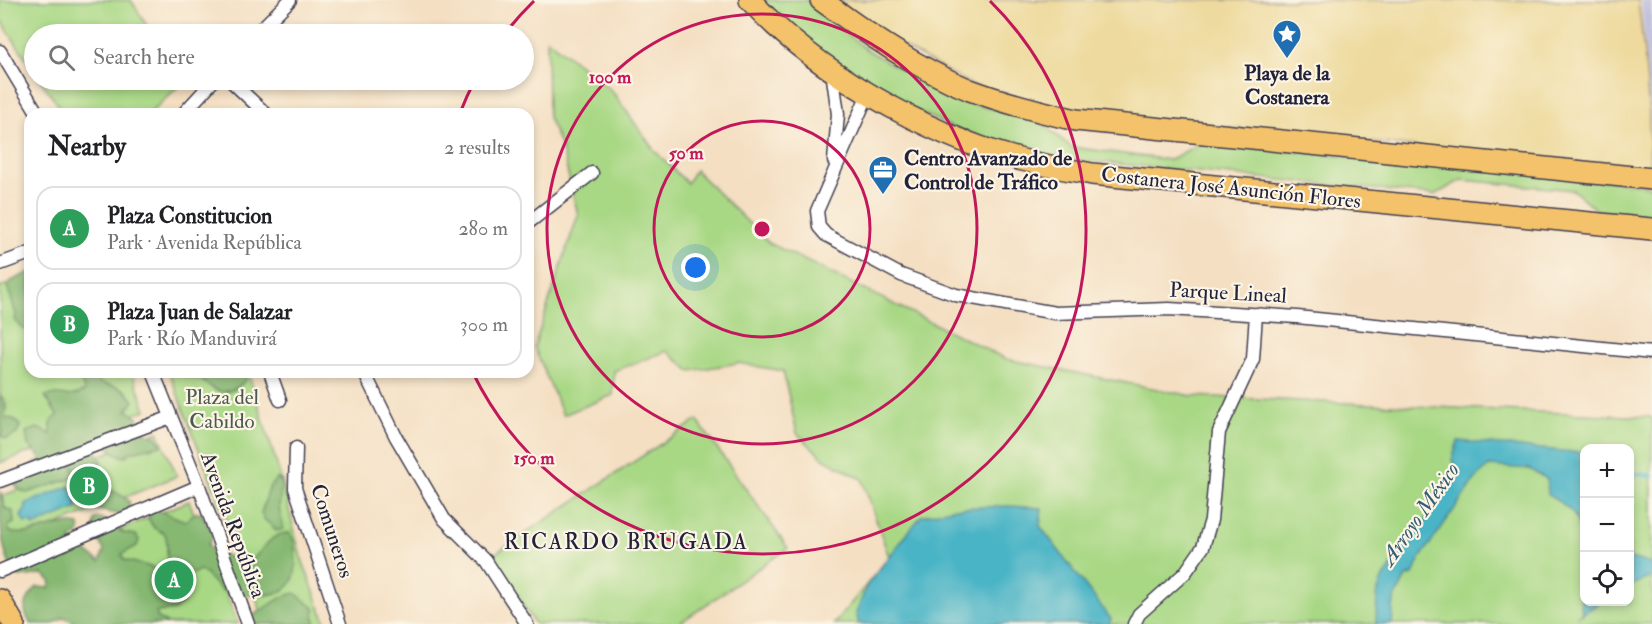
<!DOCTYPE html>
<html lang="en">
<head>
<meta charset="utf-8">
<style>
  :root { --surface:#fff; --page:#f6f6f6; --text:#202124; --muted:#757577; --line:#e0e0e0; --accent:#b45309 }
  body { margin:0; font-family:"IM FELL Double Pica",serif; background:var(--page); color:var(--text) }
  .controls { position:absolute; right:18px; bottom:18px; display:grid; overflow:hidden; border-radius:12px; box-shadow:0 3px 9px #0003 }
  .controls button { width:54px; height:54px; display:grid; place-items:center; padding:0; border:0; border-bottom:2px solid var(--line); background:var(--surface); color:var(--text); font:30px sans-serif }
  .you { position:absolute; left:696px; top:268px; width:21px; height:21px; margin:-15px; border:4px solid #fff; border-radius:50%; background:#1a73e8; box-shadow:0 0 0 9px #1a73e833 }
  .badge { display:grid; place-items:center; width:39px; height:39px; border-radius:50%; background:var(--accent); color:#fff; font-size:20px; font-weight:700 }
  .pin { position:absolute; translate:-50% -50%; border:3px solid #fff; box-shadow:0 2px 6px #0006 }
  .list { margin:0; padding:0; list-style:none }
  h2 { display:flex; justify-content:space-between; align-items:center; height:78px; margin:0; padding:0 24px; font-size:26px }
  h2 small { font-size:20px; font-weight:400; color:var(--muted) }
  .list li { display:grid; grid-template-columns:39px 1fr auto; gap:18px; align-items:center; box-sizing:border-box; height:84px; margin:0 12px 12px; padding:0 12px; border:2px solid var(--line); border-radius:18px }
  .list b { display:block; font-size:22px; white-space:nowrap }
  .list p { margin:0; font-size:20px; white-space:nowrap; color:var(--muted) }
  .list em { font-size:20px; font-style:normal; color:var(--muted) }
  .icon { flex:none; width:33px; height:33px; fill:none; stroke:currentColor; stroke-width:2; stroke-linecap:round; stroke-linejoin:round }
  .map { position:relative; flex:none; width:1652px; height:624px; overflow:hidden }
  .search { position:absolute; background:var(--surface); box-shadow:0 3px 9px #0003; left:24px; top:24px; width:510px; height:66px; display:flex; align-items:center; gap:15px; box-sizing:border-box; padding:0 21px; border-radius:33px; color:var(--muted); font-size:22px }
  .panel { position:absolute; background:var(--surface); box-shadow:0 3px 9px #0003; left:24px; top:108px; width:510px; height:270px; border-radius:18px }
  .map>svg:first-child { display:block }
  .industrial { fill:#c1c2dd }
  .green { fill:#a9d885; stroke:#667d60; stroke-width:1.5; fill-rule:evenodd }
  .forest { fill:#86b872; stroke:#546d56; stroke-width:1.5 }
  .sand { fill:#eeda9e; stroke:#887e6c; stroke-width:1.5 }
  .water { fill:#49b4c6; stroke:#366b80; stroke-width:1.5 }
  .lines { fill:none; stroke-linecap:round; stroke-linejoin:round }
  .stream { stroke:#49b4c6; stroke-width:4.5 }
  .street-casing { stroke:#423e4f; stroke-width:15 }
  .highway-casing { stroke:#423e4f; stroke-width:24 }
  .street { stroke:#fff; stroke-width:12 }
  .highway { stroke:#f4c26a; stroke-width:21 }
  .ring { fill:none; stroke:#c2185b; stroke-width:3 }
  .labels { text-anchor:middle; dominant-baseline:central; stroke-width:4.5; stroke-linejoin:round; paint-order:stroke }
  .poi-label { font-size:21px; font-weight:bold; fill:#22223b; stroke:#fcf5e5 }
  .street-label { font-size:21px; fill:#22223b; stroke:#fcf5e5 }
  .park-label { font-size:21px; fill:#4a5951; stroke:#fcf5e5 }
  .water-label { font-size:22px; font-style:italic; fill:#325c73; stroke:#fcf5e5 }
  .neighbourhood-label { font-size:22px; letter-spacing:1.5px; fill:#22223b; stroke:#fcf5e5 }
  .centre { fill:#c2185b; stroke:#fcf5e5; stroke-width:3 }
  .ring-label { font-size:18px; text-anchor:middle; font-weight:bold; fill:#c2185b; stroke:#fcf5e5; stroke-width:4.5; stroke-linejoin:round; paint-order:stroke }
</style>
</head>
<body>
<div class="map">
<svg width="1652" height="624" viewBox="0 0 1652 624">
  <rect width="100%" height="100%" fill="#fcf5e5"/>
  <filter id="ink" filterUnits="userSpaceOnUse"><feTurbulence type="fractalNoise" baseFrequency=".0167" numOctaves="2"/><feDisplacementMap in="SourceGraphic" scale="12" xChannelSelector="R" yChannelSelector="G"/><feConvolveMatrix kernelMatrix="1 2 1 2 8 2 1 2 1" color-interpolation-filters="sRGB"/></filter>
  <filter id="wash" filterUnits="userSpaceOnUse"><feTurbulence type="fractalNoise" baseFrequency=".008" numOctaves="4" result="noise"/><feDisplacementMap in="SourceGraphic" scale="24" xChannelSelector="R" yChannelSelector="G"/><feGaussianBlur stdDeviation="1.35" result="paint"/><feColorMatrix in="noise" values="0 0 0 0 0 0 0 0 0 0 0 0 0 0 0 0 0 1.4 0 .05"/><feComposite in="paint" operator="in"/></filter>
  <g filter="url(#wash)">
    <rect width="100%" height="100%" fill="#f4dfc2"/>
    <path class="industrial" d="M1641 0H1652V132Z"/>
    <path class="green" d="M0 0H131L152 34H34V71L0 19Z
      M761 0H805L867 50 916 78 966 102 1040 122 1071 147 1170 160 1200 143 1629 183 1652 186V217L1598 211 1573 190 1461 180 1435 195 1068 159 1008 145 952 127 902 104 812 48Z
      M547 39 612 91 654 150 687 183 695 170 769 243 1006 359 1192 396 1650 417 1652 418V624H834L889 557 862 479 823 458 797 433 783 371 738 363 690 371 667 351 614 371 613 395 563 415 534 347 578 215 562 149 548 117ZM1584 448H1630V602H1584Z
      M40 80H179L182 83 149 114H65Z
      M30 276V372H132L146 410 0 463V287Z
      M169 372H248L282 481 300 554 326 624H266Z
      M697 420 788 548 678 624H535L491 556Z
      M158 432 177 476 18 541 9 540 0 497Z
      M189 501 238 624H149L104 536Z"/>
    <path class="forest" d="M30 272V330L23 329 15 320 16 314 7 286 11 281Z
      M82 372H92L100 383C119 388 121 384 134 401L127 410 138 418 144 432 156 437 162 445 131 452 124 457 113 452 107 444 95 450 102 461C96 470 83 470 73 467L75 475 70 479 27 493 19 490 12 480 40 460 36 452 28 445 26 432 37 428 51 434V422L57 415 45 396C61 392 68 400 85 391L79 377Z
      M171 372H248V374C244 386 227 397 214 389 208 386 205 381 198 379 188 376 180 378 171 372Z
      M0 395 6 403 5 418 14 419 20 426 17 434 6 439 1 436 3 431 0 423Z
      M278 478 282 483 279 507 283 529 277 531 264 519 261 513 270 486Z
      M89 483C104 486 117 491 129 501L130 510 117 514 94 509 82 491 83 486Z
      M0 490 5 508 13 511 14 523 8 526 10 532C33 538 56 520 79 525L80 532 71 540 100 562 104 550 93 530 95 519 101 518 124 533 136 535 139 540 137 546 122 554 124 560C145 566 188 571 183 603L174 610 156 612 158 618 168 624H78L64 617 53 624H31C20 609 26 599 37 587L49 588 51 582 43 574 19 577C0 560 0 518 0 490Z
      M155 509 185 521 195 513H201L214 534 208 545 211 549 234 559 239 556 252 559C265 550 269 533 289 533 296 539 294 546 295 554 300 592 278 597 246 595 240 594 234 596 228 594 216 590 211 576 200 570L184 578C157 566 172 553 165 534L154 528 148 518Z
      M295 593 314 608 315 624H252L253 615C269 607 277 597 295 593Z"/>
    <path class="sand" d="M838 0H1638C1644 47 1652 125 1649 170L1080 113 972 85 885 36Z"/>
    <path class="water" d="M1458 441 1584 453V602H1601L1577 617 1582 612C1575 580 1590 544 1574 515 1569 507 1556 500 1548 494L1547 479 1529 469 1489 466 1476 478 1419 560 1413 575 1406 577 1394 600 1392 624H1376L1377 594 1381 581 1459 474V470L1452 460Z
      M70 486 71 491H78L82 496 76 503 78 508 33 526 32 522 25 523 21 516 26 508 25 504Z
      M1009 506 1042 508 1040 526 1111 619 1109 624H859L856 613 867 585 921 516 955 508Z
      M1630 558 1652 564V577L1630 586Z"/>
    <g class="lines">
      <path class="stream" d="M1630 473 1652 476"/>
    </g>
  </g>
  <g filter="url(#ink)">
    <g class="lines">
      <g class="street-casing">
        <path id="street" d="M256 34 290 0
          M0 51 38 114
          M832 71 838 114 834 161
          M230 80 266 114
          M868 94 817 211 819 227 826 235 901 275 956 295 1055 313 1169 309 1297 317 1652 353
          M183 114 214 80
          M528 223 592 173
          M0 264 30 253
          M153 372 199 486 248 624
          M270 372 280 400
          M364 372 396 437 444 519 486 561 527 624
          M296 448 295 488 340 624
          M0 481 171 417
          M0 571 199 486
          M1134 624 1139 614 1185 573 1203 547 1211 520 1219 432 1253 359 1256 314"/>
      </g>
      <g class="highway-casing">
        <path id="highway" d="M750 0C812 69 925 134 1015 158 1040 165 1066 169 1092 174L1652 229
          M821 0C868 34 916 68 970 90 1005 103 1041 112 1076 120L1652 179
          M0 600 14 624"/>
      </g>
      <use href="#street" class="street"/>
      <use href="#highway" class="highway"/>
    </g>
  </g>
  <g class="ring">
    <circle cx="762" cy="229" r="108"/>
    <circle cx="762" cy="229" r="215"/>
    <path d="M460 113A323 323 0 0 1 475 80M506 32A323 323 0 0 1 534 1M990 1A323 323 0 1 1 473 373"/>
  </g>
  <defs>
    <g id="sight-pin" transform="scale(1.5)"><path d="M0 17L-7.5 6A9.5 9.5 0 1 1 7.5 6Z" fill="#1f6fb2" stroke="#fcf5e5"/><path d="M0-6L1.8-2.2L6-1.7L2.9 1.2L3.7 5.4L0 3.3L-3.7 5.4L-2.9 1.2L-6-1.7L-1.8-2.2Z" fill="#fff"/></g>
    <g id="office-pin" transform="scale(1.5)"><path d="M0 17L-7.5 6A9.5 9.5 0 1 1 7.5 6Z" fill="#1f6fb2" stroke="#fcf5e5"/><path d="M-6-3h4V-5.5h4V-3h4V5H-6ZM-1-4.5V-3h2v-1.5ZM-6 0V1H6V0Z" fill="#fff"/></g>
  </defs>
  <g fill-rule="evenodd">
    <use href="#sight-pin" x="1287" y="34"/>
    <use href="#office-pin" x="883" y="170"/>
  </g>
  <g class="labels">
    <g class="poi-label">
      <text x="1287" y="73">Playa de la<tspan x="1287" dy="24">Costanera</tspan></text>
      <text x="904" y="158" text-anchor="start">Centro Avanzado de<tspan x="904" dy="24">Control de Tráfico</tspan></text>
    </g>
    <g class="street-label">
      <text transform="translate(1231 188) rotate(6)">Costanera José Asunción Flores</text>
      <text transform="translate(1228 293) rotate(3)">Parque Lineal</text>
      <text transform="translate(233 525) rotate(70)">Avenida República</text>
      <text transform="translate(332 531) rotate(72)">Comuneros</text>
    </g>
    <g class="park-label">
      <text x="222" y="397">Plaza del<tspan x="222" dy="24">Cabildo</tspan></text>
    </g>
    <g class="water-label">
      <text transform="translate(1420 514) rotate(-55)">Arroyo México</text>
    </g>
    <g class="neighbourhood-label">
      <text x="626" y="542">RICARDO BRUGADA</text>
    </g>
  </g>
  <circle cx="762" cy="229" r="9" class="centre"/>
  <g class="ring-label">
    <text x="610" y="83">100 m</text>
    <text x="686" y="159">50 m</text>
    <text x="534" y="464">150 m</text>
  </g>
</svg>
<div class="controls">
<button>+</button>
<button>−</button>
<button><svg class="icon" aria-label="locate" viewBox="0 0 24 24"><circle cx="12" cy="12" r="6"/><path d="M12 2v4M12 18v4M2 12h4M18 12h4"/></svg></button>
</div>
<div class="you"></div>
<div class="pin badge" style="left:174px;top:580px;background:#2e9e5b">A</div>
<div class="pin badge" style="left:89px;top:486px;background:#2e9e5b">B</div>
<div class="search"><svg class="icon" aria-label="search" viewBox="0 0 24 24"><circle cx="10" cy="10" r="6"/><path d="M15 15l6 6"/></svg>Search here</div>
<section class="panel">
<h2>Nearby<small>2 results</small></h2>
<ul class="list">
<li><span class="badge" style="background:#2e9e5b">A</span><div><b>Plaza Constitucion</b><p>Park · Avenida República</p></div><em>280 m</em></li>
<li><span class="badge" style="background:#2e9e5b">B</span><div><b>Plaza Juan de Salazar</b><p>Park · Río Manduvirá</p></div><em>300 m</em></li>
</ul>
</section>
</div>
</body>
</html>
